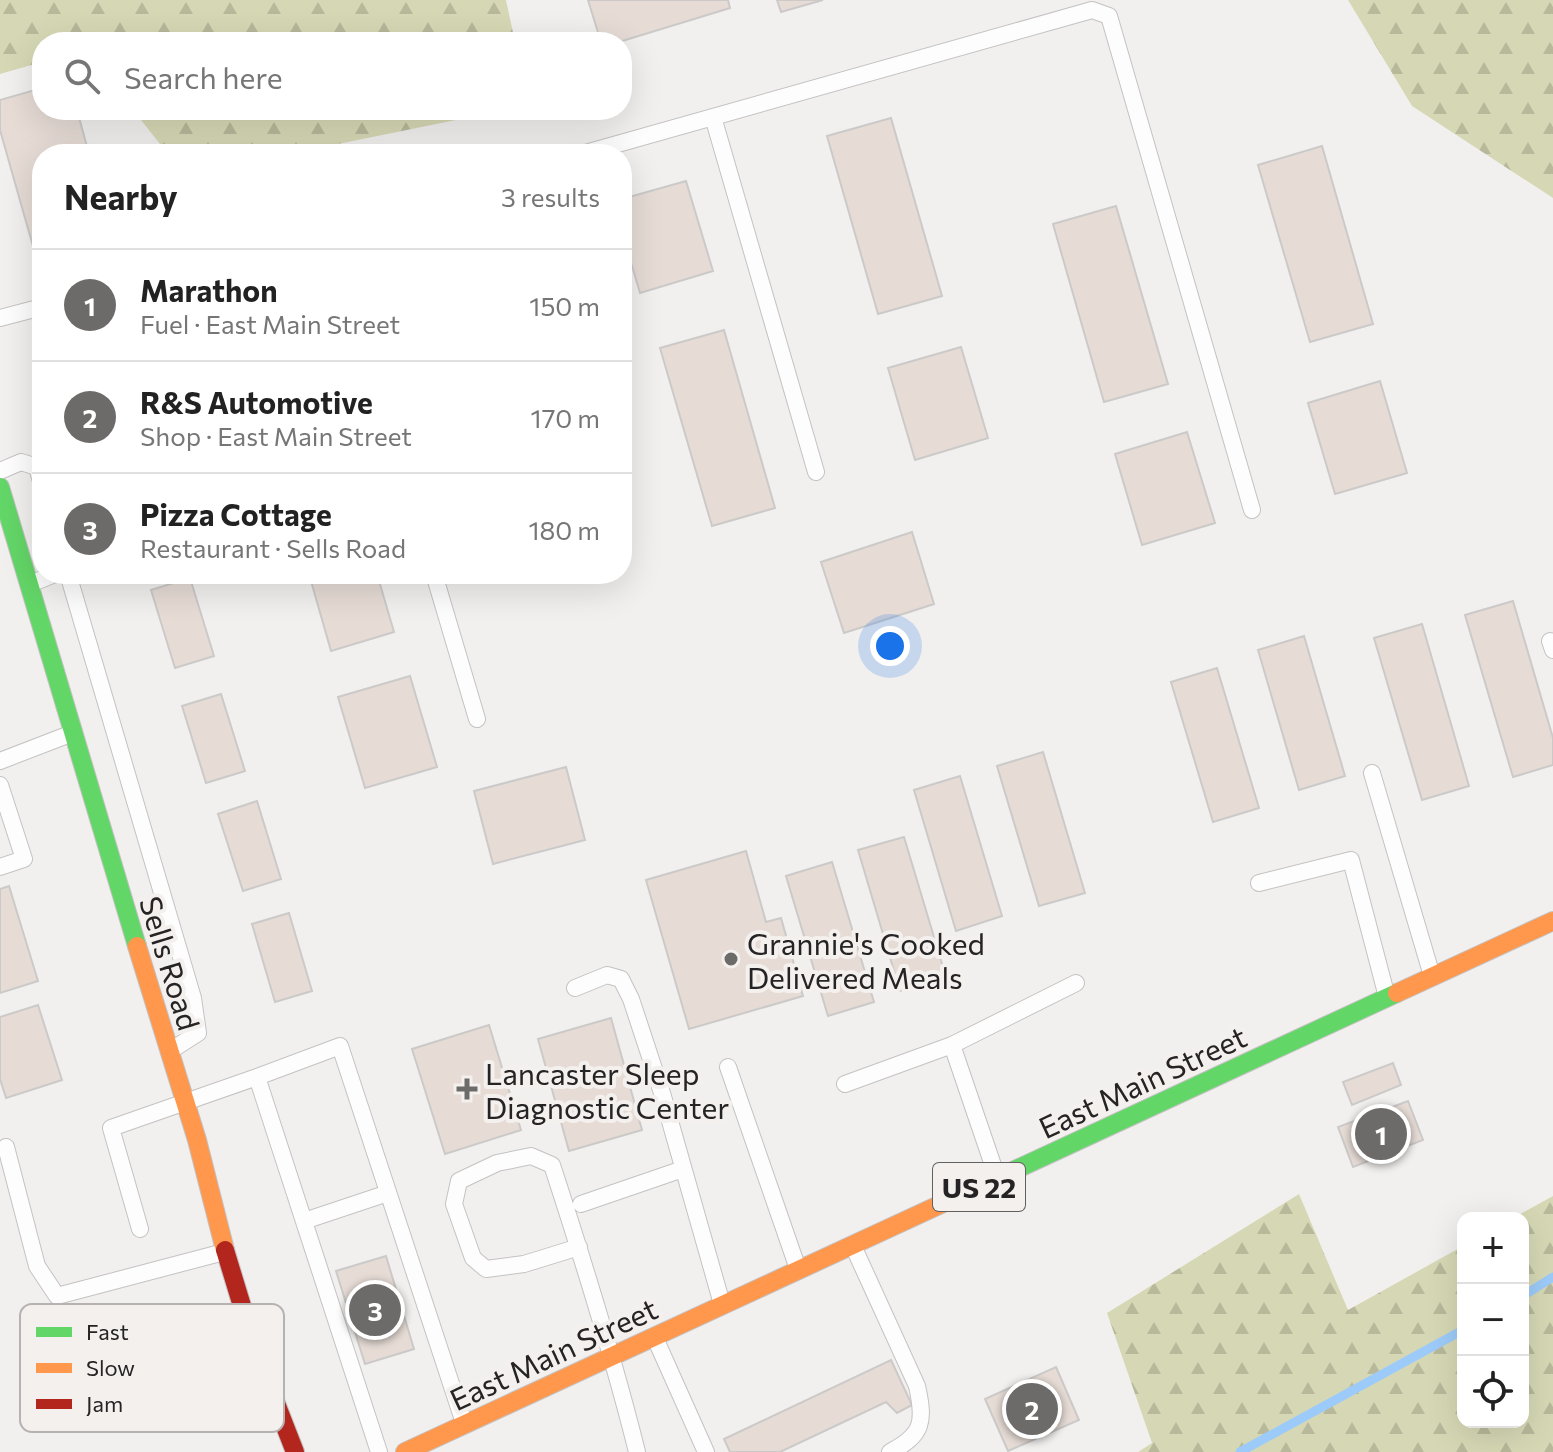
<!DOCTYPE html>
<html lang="en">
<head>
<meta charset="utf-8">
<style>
  :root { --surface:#fff; --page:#f2f2f2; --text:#222; --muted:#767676; --line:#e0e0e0; --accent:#6d6b6a }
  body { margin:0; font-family:Commissioner,sans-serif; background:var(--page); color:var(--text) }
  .controls { position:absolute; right:24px; bottom:24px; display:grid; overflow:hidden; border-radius:16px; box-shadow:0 8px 32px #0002 }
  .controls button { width:72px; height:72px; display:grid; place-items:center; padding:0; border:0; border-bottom:2px solid var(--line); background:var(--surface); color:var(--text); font:40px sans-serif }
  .you { position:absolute; left:890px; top:646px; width:28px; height:28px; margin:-20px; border:6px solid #fff; border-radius:50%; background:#1a73e8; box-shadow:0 0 0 12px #1a73e833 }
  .badge { display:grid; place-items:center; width:52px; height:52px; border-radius:50%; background:var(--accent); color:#fff; font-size:26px; font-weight:700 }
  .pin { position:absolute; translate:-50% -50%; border:4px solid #fff; box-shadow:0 2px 8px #0006 }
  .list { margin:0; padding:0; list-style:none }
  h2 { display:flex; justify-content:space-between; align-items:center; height:104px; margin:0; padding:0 32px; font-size:34px }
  h2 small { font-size:26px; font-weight:400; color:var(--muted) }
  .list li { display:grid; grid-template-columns:52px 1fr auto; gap:24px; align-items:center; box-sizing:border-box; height:112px; padding:0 32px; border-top:2px solid var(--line) }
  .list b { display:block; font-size:30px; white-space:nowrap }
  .list p { margin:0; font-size:26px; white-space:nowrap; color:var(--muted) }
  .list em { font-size:26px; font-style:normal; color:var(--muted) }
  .icon { flex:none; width:44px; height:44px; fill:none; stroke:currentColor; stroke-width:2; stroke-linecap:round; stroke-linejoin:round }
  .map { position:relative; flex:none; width:1553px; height:1452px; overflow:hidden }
  .search { position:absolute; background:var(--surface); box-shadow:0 8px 32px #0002; left:32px; top:32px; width:600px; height:88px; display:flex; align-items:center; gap:20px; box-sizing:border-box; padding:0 28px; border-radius:32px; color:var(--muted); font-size:30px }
  .panel { position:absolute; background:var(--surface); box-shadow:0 8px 32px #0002; left:32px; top:144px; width:600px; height:440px; border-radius:32px }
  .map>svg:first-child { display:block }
  .forest { fill:url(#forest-firs) }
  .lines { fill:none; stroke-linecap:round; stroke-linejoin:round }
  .stream { stroke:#9dcbf9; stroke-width:9 }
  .building { fill:#e6dbd5; stroke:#cbcac9; stroke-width:2 }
  .lane-casing { stroke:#c4c2c2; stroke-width:18 }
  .fast-casing { stroke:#c4c2c2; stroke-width:20 }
  .slow-casing { stroke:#c4c2c2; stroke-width:20 }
  .jam-casing { stroke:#c4c2c2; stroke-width:20 }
  .lane { stroke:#fdfdfd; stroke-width:16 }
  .fast { stroke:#63d668; stroke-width:18 }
  .slow { stroke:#ff974d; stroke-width:18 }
  .jam { stroke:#b3261e; stroke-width:18 }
  .poi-dot { fill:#6d6b6a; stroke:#f3f0ee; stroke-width:3 }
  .labels { text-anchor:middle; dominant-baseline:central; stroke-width:8; stroke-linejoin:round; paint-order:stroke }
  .shield { fill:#f3f0ee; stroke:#636060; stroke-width:2 }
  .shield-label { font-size:28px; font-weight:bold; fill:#252323 }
  .poi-label { font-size:30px; fill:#252323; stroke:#f3f0ee; text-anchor:start }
  .street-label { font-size:30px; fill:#252323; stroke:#f3f0ee }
  .key { fill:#f3f0ee; stroke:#b5b2b1; stroke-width:2 }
  .key-label { font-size:22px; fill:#252323 }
</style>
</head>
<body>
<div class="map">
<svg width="1553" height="1452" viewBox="0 0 1553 1452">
  <defs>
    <pattern id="forest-firs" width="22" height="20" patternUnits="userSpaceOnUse" patternTransform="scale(2)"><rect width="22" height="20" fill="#d6d8b5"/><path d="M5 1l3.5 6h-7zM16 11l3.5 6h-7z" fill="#b8b99b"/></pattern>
  </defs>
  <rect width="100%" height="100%" fill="#f2f0ef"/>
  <path class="forest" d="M0 0H506L515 42H42V62L0 74Z
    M1348 0H1553V198L1412 106Z
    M133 110H505L289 154H168Z
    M1299 1194 1348 1310 1463 1246V1422H1523V1218H1513L1553 1196V1452H1138L1152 1443 1107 1313Z"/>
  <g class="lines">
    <path class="stream" d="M1523 1296 1553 1277
      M1240 1452 1463 1330"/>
  </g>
  <path class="building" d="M588 0H728L730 8 619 42H601Z
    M777 0H823L781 12Z
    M42 88V110H77L89 154H42V244L33 246 0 130V100Z
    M891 118 942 296 878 314 827 136Z
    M1322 146 1373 324 1310 342 1258 165Z
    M686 181 713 271 640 293 622 232V199Z
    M1116 206 1168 384 1104 402 1053 224Z
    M724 330 775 508 712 526 660 348Z
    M961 347 988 438 915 460 888 368Z
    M1380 381 1407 473 1335 494 1308 403Z
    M1187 432 1215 523 1142 545 1115 454Z
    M912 532 934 604 844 633 821 562Z
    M309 574H377L394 632 331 651Z
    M190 578 214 656 175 668 151 590Z
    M1513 601 1553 738V765L1513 777 1465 615Z
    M1422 624 1469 786 1422 800 1374 638Z
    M1304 636 1345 776 1299 790 1258 650Z
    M1217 668 1259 808 1213 822 1171 682Z
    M410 676 437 767 365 788 338 697Z
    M221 694 245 771 206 783 182 706Z
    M1043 752 1085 893 1039 906 997 766Z
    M566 767 585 840 493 864 474 791Z
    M960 776 1002 916 956 931 914 790Z
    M257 801 281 879 243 891 218 814Z
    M904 837 946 977 900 991 858 850Z
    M746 851 766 922 781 918 803 996 689 1029 646 880Z
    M832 862 874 1002 828 1016 786 876Z
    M9 886 38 981 0 993V889Z
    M289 913 312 991 275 1002 252 924Z
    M38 1005 62 1080 6 1098 0 1079V1017Z
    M611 1018 642 1130 569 1151 538 1039Z
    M489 1025 521 1130 445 1154 412 1049Z
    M1393 1063 1401 1085 1352 1105 1343 1082Z
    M1408 1101 1423 1140 1353 1167 1338 1127Z
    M386 1256 414 1349 365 1364 336 1271Z
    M891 1360 912 1405 897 1413 886 1402 780 1452H730L724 1439Z
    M1056 1367 1079 1420 1008 1451 985 1399Z"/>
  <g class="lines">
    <g class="lane-casing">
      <path id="lane" d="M713 117 816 472
        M582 154 1092 10 1109 16 1252 510
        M0 318 42 307
        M0 471 21 462 37 467 42 485
        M68 574 193 998 198 1033 170 1051
        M434 574 477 719
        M30 584 55 574
        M1550 641 1553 650
        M0 761 70 734
        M1372 773 1432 976
        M0 785 24 859 0 867
        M1259 883 1351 860 1387 997
        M575 988 607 975 621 979 631 999 662 1093 722 1304
        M728 1067 798 1269
        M845 1084 952 1045
        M6 1147 37 1266 57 1296 224 1252
        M997 1177 952 1045 1076 983
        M581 1204 683 1169
        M304 1221 388 1193
        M140 1229 111 1128 257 1077
        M579 1247 524 1264 486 1269 473 1258 454 1204 459 1181 497 1163 531 1156 552 1165C583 1260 613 1355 637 1452
        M854 1248 917 1386C925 1422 923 1435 890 1452
        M655 1338 706 1452
        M379 1452 257 1077 340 1046 464 1423"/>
    </g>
    <g class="fast-casing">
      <path id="fast" d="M0 487 137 946
        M991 1181 1397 993"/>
    </g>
    <g class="slow-casing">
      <path id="slow" d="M137 946 197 1140 225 1250
        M1397 993 1553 921
        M405 1452 991 1181"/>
    </g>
    <g class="jam-casing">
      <path id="jam" d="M225 1250 256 1352 295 1452"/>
    </g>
    <use href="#lane" class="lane"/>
    <use href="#fast" class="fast"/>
    <use href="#slow" class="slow"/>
    <use href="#jam" class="jam"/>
  </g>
  <g class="poi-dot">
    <circle cx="731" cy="959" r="8"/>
    <path d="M463 1077h8v8h8v8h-8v8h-8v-8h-8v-8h8z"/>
  </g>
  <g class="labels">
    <rect class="shield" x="933" y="1163" width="92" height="48" rx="6"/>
    <g class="shield-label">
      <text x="979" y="1187">US 22</text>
    </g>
    <g class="poi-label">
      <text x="747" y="942">Grannie's Cooked<tspan x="747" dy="34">Delivered Meals</tspan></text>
      <text x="485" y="1072">Lancaster Sleep<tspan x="485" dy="34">Diagnostic Center</tspan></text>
    </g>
    <g class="street-label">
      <text transform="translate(171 963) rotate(73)">Sells Road</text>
      <text transform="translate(1142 1081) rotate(-25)">East Main Street</text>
      <text transform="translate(553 1353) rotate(-25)">East Main Street</text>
    </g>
  </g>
  <rect x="20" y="1304" width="264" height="128" rx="12" class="key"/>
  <rect x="36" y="1327" width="36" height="10" fill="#63d668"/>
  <rect x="36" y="1363" width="36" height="10" fill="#ff974d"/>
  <rect x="36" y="1399" width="36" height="10" fill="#b3261e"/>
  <g class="key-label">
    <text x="86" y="1340">Fast</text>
    <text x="86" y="1376">Slow</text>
    <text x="86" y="1412">Jam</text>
  </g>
</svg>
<div class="controls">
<button>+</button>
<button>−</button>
<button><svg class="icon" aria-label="locate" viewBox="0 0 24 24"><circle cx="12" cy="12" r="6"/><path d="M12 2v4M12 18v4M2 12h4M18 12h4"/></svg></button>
</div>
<div class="you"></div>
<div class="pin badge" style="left:1381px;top:1134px">1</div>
<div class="pin badge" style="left:1032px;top:1409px">2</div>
<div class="pin badge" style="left:375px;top:1310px">3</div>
<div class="search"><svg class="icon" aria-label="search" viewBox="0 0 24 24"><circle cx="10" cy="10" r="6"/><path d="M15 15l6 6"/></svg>Search here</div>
<section class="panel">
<h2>Nearby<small>3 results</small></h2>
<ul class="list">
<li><span class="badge">1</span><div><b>Marathon</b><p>Fuel · East Main Street</p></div><em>150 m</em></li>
<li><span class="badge">2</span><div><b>R&amp;S Automotive</b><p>Shop · East Main Street</p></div><em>170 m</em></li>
<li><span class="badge">3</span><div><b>Pizza Cottage</b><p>Restaurant · Sells Road</p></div><em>180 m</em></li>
</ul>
</section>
</div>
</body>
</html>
